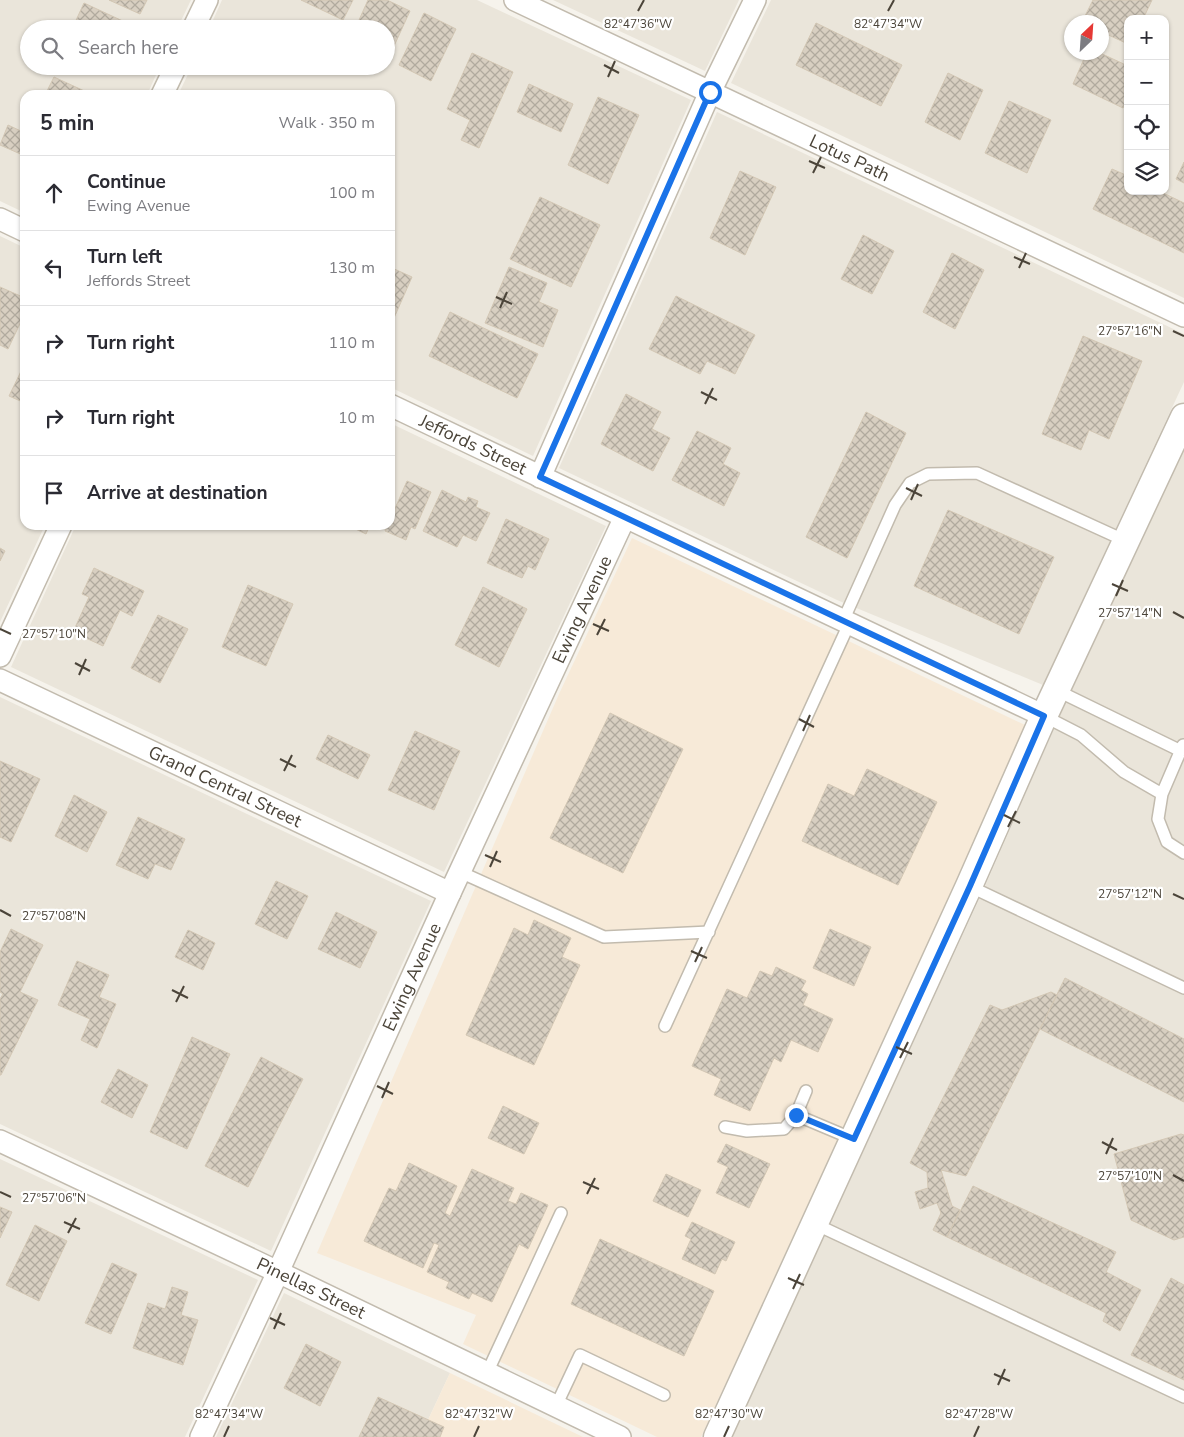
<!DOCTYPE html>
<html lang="en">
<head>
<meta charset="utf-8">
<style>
  :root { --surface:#fff; --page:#f7f7f7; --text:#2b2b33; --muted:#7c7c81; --line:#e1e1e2 }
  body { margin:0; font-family:"Nunito Sans",sans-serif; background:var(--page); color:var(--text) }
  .controls { position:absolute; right:15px; top:15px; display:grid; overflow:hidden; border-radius:10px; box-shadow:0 1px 4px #0004 }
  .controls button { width:45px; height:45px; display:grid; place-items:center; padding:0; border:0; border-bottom:1px solid var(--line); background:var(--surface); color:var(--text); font:25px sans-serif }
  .compass { position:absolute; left:1064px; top:15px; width:45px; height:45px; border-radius:50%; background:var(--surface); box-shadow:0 1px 4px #0004; rotate:25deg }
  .stop { position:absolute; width:15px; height:15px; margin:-11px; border:4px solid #1a73e8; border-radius:50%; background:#fff }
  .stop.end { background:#1a73e8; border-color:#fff; box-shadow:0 1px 5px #0008 }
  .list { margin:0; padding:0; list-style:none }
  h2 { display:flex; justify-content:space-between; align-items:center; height:65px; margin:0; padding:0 20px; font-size:21px }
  h2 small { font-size:16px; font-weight:400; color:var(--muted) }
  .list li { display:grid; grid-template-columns:32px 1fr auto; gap:15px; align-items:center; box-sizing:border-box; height:75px; padding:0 20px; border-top:1px solid var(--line) }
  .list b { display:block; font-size:19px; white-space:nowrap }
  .list p { margin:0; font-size:16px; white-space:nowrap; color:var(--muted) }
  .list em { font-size:16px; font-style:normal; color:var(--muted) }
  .icon { flex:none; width:28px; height:28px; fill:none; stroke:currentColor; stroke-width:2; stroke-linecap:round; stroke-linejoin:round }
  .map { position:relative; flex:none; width:1184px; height:1437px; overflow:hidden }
  .search { position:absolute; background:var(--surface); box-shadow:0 1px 4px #0004; left:20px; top:20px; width:375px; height:55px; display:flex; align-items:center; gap:12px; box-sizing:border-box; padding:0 18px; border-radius:28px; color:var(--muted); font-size:19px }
  .panel { position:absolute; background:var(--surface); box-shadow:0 1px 4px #0004; left:20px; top:90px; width:375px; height:440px; border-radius:15px }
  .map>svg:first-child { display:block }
  .residential { fill:#eae5da; fill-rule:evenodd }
  .commercial { fill:#f7ead8 }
  .building { fill:url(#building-cross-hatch); stroke:#d3c7b4 }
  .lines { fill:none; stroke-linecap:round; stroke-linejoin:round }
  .service-casing { stroke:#c2bbae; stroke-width:14 }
  .minor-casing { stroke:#c2bbae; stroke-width:24 }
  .tertiary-casing { stroke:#c2bbae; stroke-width:29 }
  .service { stroke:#fff; stroke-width:11 }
  .minor { stroke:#fff; stroke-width:21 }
  .tertiary { stroke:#fff; stroke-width:26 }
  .route { stroke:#1a73e8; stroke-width:6 }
  .ticks { fill:none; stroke:#4b4439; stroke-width:2 }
  .labels { text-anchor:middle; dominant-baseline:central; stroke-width:4.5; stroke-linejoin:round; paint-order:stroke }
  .street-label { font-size:18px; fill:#4b4439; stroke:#fff }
  .ticks-label { font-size:12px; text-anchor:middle; fill:#4b4439; stroke:#fff; stroke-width:4.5; stroke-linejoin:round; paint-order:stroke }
</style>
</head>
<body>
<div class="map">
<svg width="1184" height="1437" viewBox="0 0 1184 1437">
  <defs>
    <pattern id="building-cross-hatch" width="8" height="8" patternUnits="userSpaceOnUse" patternTransform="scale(1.25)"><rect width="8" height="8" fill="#d8cfc1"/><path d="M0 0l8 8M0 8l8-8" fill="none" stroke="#b1aa9e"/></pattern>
  </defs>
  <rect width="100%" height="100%" fill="#f6f3ec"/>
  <path class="residential" d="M0 0H191L177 29H29V66H160L147 95H25V213L0 201Z
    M222 0H477L691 100 533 456 390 387V95H178L192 66H386V29H209Z
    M553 0H739L705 71Z
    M771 0H1184V298L731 83ZM1128 19H1165V191H1128ZM1072 22H1102V52H1072Z
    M717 112 1184 334V382L1043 685 837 600 559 468Z
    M0 236 25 248V525H45L0 622Z
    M390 423 606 526 444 872 11 667 76 525H390Z
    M1184 450V1437H732L982 893 1057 722Z
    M0 697 431 901 271 1251 0 1124Z
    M0 1159 258 1280 185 1437H0Z
    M284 1293 450 1373 420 1437H216Z"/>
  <path class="commercial" d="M632 538 1025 725 956 881 701 1437H657L463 1344 476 1315 317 1253 559 694Z
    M450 1373 583 1437H420Z"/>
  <path class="building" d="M109 0H147L140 14Z
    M301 0H353L343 20Z
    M368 0H387L410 11 389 57 386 55V29H355Z
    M1093 0H1152L1143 19H1128V44L1102 32V22H1082Z
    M84 3 127 23 124 29H72Z
    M424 13 456 29 431 81 399 65Z
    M816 23 902 65 881 106 796 65Z
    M1087 52H1098L1128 66V98L1123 108 1073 84Z
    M472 53 513 72 479 148 461 140 470 120 447 109Z
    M948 73 983 90 960 140 925 122Z
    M54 77 93 95H45Z
    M529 84 573 104 561 132 517 112Z
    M598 97 639 115 608 184 568 165Z
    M1009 101 1051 120 1027 173 985 153Z
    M8 125 25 133V156L0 145Z
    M1184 162V183L1176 179Z
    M1112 169 1128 176V191H1159L1184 203V253L1093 209Z
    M740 171 776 187 745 255 710 238Z
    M540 197 600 225 571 287 510 259Z
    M863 235 894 251 872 294 841 279Z
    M952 253 984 270 955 329 923 312Z
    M390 267 412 277 390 327Z
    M509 267 547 283 539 302 558 310 543 347 485 323Z
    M0 287 25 298V313L8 349 0 345Z
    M676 296 755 335 735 374 707 361 700 374 649 349Z
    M450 312 538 354 517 398 429 356Z
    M1083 336 1142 361 1109 439 1089 430 1081 450 1042 434Z
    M25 363V403L9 396Z
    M626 394 661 412 652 429 670 438 653 471 601 444Z
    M866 412 906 433 847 558 806 537Z
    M697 431 731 448 723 464 740 473 724 506 672 480Z
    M407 481 431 492 415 529 411 527 406 540 385 531 388 525H390V520Z
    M442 490 466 502 468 497 478 501 476 507 490 513 476 541 463 535 457 547 423 531Z
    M948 510 1054 557 1019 634 914 586Z
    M506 519 549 539 535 570 528 566 522 578 487 563Z
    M347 525H370L366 534Z
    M0 548 5 551 0 561Z
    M94 568 144 591 132 616 120 610 103 646 73 632 89 597 82 594Z
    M248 585 293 604 266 666 222 647Z
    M483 587 527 609 499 667 455 645Z
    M158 615 188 629 160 683 131 668Z
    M610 713 683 749 623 873 550 838Z
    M415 731 460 751 434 810 388 790Z
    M328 735 370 755 358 779 316 759Z
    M0 761 40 779 11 842 0 837Z
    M867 769 937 802 898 885 802 841 828 784 854 796Z
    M74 795 107 812 87 852 55 836Z
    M138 817 185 839 171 870 155 864 148 879 116 865Z
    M276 881 308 896 287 939 255 924Z
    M336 912 377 932 360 968 318 949Z
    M534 920 571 938 562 957 580 965 534 1065 466 1035 514 928 528 935Z
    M11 929 43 945 20 992 38 1000 1 1075H0V999L3 994 0 992V952Z
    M830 929 871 947 854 986 813 968Z
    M188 930 215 943 203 970 175 957Z
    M77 961 109 975 99 997 116 1004 97 1048 81 1040 90 1019 58 1005Z
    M776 967 806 981 801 990 808 994 803 1005 833 1019 818 1052 791 1040 781 1062 774 1058 750 1111 714 1095 721 1079 692 1066 727 989 747 998 760 971 772 976Z
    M1065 978 1184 1039V1102L1040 1029Z
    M1051 992 1057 995 966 1176 941 1170 952 1206 960 1210 947 1237 933 1230 941 1213 937 1203 920 1209 915 1192 928 1188 927 1172 910 1163 990 1005 1002 1010Z
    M192 1037 230 1054 187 1149 150 1132Z
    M261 1057 303 1079 248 1187 205 1166Z
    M118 1069 148 1085 132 1118 101 1102Z
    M503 1106 539 1123 524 1154 488 1138Z
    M1181 1134 1184 1135V1237L1174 1240 1131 1220 1114 1154Z
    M726 1144 770 1164 749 1208 716 1193 728 1167 717 1162Z
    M409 1163 457 1186 445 1213 450 1216 472 1169 514 1188 508 1201 516 1204 521 1193 548 1205 528 1249 519 1244 492 1302 472 1293 469 1299 446 1288 449 1282 427 1272 439 1245 434 1243 423 1268 364 1241 389 1188 396 1191Z
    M666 1174 701 1190 688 1217 653 1201Z
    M973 1186 1116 1252 1106 1272 1141 1290 1120 1331 1103 1321 1106 1313 947 1237Z
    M0 1207 12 1212 0 1238Z
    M692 1222 735 1242 726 1261 722 1259 715 1274 682 1259 691 1239 685 1236Z
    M35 1225 67 1241 39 1301 6 1285Z
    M600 1239 714 1291 684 1356 571 1304Z
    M112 1263 137 1274 111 1334 85 1323Z
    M1171 1278 1184 1285V1380L1131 1355Z
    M172 1287 188 1292 181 1315 198 1320 183 1365 133 1348 148 1303 165 1309Z
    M306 1344 341 1362 320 1406 284 1388Z
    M378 1397 444 1427 440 1437H359Z"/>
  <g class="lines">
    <g class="service-casing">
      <path id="service" d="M843 621 895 505 910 483 928 474 977 473 1126 541
        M1056 690 1181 751
        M1044 716 1081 735 1124 772 1162 794
        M1183 745 1162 794 1158 819 1167 842 1184 853
        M460 872 604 937 709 932
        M969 886 1184 988
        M665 1026 849 624
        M806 1091 796 1115 853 1139
        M725 1127 747 1131 784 1129 796 1115
        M815 1224 1184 1397
        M487 1373 561 1213
        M556 1406 580 1355 664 1395"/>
    </g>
    <g class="minor-casing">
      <g id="minor">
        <path id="s1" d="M515 0 1184 316"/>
        <path d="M193 29 207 0"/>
        <path d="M162 95 176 66"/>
        <path d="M0 219 25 231"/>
        <path id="s2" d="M390 405 1044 716"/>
        <path d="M540 477 710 92 755 0"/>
        <path d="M0 656 61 525"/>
        <path id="s3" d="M0 680 450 893"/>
        <path id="s4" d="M0 1141 278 1272 620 1437"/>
        <path id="s5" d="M201 1437 278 1272 450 893 625 517"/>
      </g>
    </g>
    <g class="tertiary-casing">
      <path id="tertiary" d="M717 1437 969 886 1044 716 1184 417"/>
    </g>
    <use href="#service" class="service"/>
    <use href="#minor" class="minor"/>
    <use href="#tertiary" class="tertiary"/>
  </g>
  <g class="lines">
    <path class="route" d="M710 92 540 477 1044 716 970 886 854 1139 796 1115"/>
  </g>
  <path class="ticks" d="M638 11 644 0M888 11 894 0M604 65 619 73M608 77 615 61M809 161 825 168M813 173 821 157M1014 257 1030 264M1019 268 1026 253M496 297 512 304M500 308 507 292M1173 331 1184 336M701 392 717 400M705 404 713 388M906 488 922 496M911 500 918 484M1112 584 1128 591M1116 596 1123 580M1173 612 1184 618M593 624 609 631M0 629 11 634M597 635 605 619M75 663 90 671M79 675 86 659M799 719 814 727M803 731 810 715M280 759 296 767M284 771 292 755M1004 815 1020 823M1008 827 1016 811M485 855 501 862M490 867 497 851M1173 894 1184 899M0 910 11 916M691 951 707 958M695 962 702 947M172 990 188 998M176 1002 184 986M896 1047 912 1054M900 1058 908 1042M377 1086 393 1094M382 1098 389 1082M1102 1142 1117 1150M1106 1154 1113 1138M1173 1175 1184 1181M583 1182 599 1189M0 1192 11 1197M587 1194 595 1178M64 1222 80 1229M68 1233 76 1218M788 1278 804 1285M793 1289 800 1274M270 1318 285 1325M274 1329 281 1313M994 1374 1010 1381M998 1385 1005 1369M224 1437 229 1426M474 1437 479 1426M724 1437 729 1426M974 1437 979 1426"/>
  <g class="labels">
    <g class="street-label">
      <text stroke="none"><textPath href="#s1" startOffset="370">Lotus Path</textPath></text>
      <text stroke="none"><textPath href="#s2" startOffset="92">Jeffords Street</textPath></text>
      <text stroke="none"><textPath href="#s5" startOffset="911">Ewing Avenue</textPath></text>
      <text stroke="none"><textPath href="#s3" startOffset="249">Grand Central Street</textPath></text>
      <text stroke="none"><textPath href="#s5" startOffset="506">Ewing Avenue</textPath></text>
      <text stroke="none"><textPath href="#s4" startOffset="344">Pinellas Street</textPath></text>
    </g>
  </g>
  <g class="ticks-label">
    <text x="638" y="28">82°47'36"W</text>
    <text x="888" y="28">82°47'34"W</text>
    <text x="1130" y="335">27°57'16"N</text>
    <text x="1130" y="617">27°57'14"N</text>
    <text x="54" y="638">27°57'10"N</text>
    <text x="1130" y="898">27°57'12"N</text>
    <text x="54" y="920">27°57'08"N</text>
    <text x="1130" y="1180">27°57'10"N</text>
    <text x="54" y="1202">27°57'06"N</text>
    <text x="229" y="1418">82°47'34"W</text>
    <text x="479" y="1418">82°47'32"W</text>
    <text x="729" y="1418">82°47'30"W</text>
    <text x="979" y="1418">82°47'28"W</text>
  </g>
</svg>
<div class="controls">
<button>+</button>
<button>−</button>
<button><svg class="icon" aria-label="locate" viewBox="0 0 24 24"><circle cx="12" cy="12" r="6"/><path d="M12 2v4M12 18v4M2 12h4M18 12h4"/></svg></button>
<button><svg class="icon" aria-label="layers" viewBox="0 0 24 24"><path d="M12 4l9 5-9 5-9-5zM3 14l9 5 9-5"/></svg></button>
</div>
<svg class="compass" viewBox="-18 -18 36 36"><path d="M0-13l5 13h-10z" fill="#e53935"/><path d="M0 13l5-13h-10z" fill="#7c7c81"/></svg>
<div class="stop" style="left:710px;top:92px"></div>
<div class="stop end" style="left:796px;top:1115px"></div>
<div class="search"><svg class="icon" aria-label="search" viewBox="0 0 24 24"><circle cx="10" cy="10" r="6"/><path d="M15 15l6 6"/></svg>Search here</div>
<section class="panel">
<h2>5 min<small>Walk · 350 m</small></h2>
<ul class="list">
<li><svg class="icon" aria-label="ahead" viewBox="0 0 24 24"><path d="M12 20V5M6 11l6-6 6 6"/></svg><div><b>Continue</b><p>Ewing Avenue</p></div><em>100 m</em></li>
<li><svg class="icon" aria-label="left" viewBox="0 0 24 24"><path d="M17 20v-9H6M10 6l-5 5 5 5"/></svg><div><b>Turn left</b><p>Jeffords Street</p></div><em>130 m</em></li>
<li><svg class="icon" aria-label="right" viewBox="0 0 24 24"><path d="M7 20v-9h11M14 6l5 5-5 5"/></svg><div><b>Turn right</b></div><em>110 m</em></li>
<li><svg class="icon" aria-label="right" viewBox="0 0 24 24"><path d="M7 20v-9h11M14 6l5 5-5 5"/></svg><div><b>Turn right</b></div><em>10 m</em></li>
<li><svg class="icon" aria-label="arrive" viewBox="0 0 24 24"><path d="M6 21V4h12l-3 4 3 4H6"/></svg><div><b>Arrive at destination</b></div></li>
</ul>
</section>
</div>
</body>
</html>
